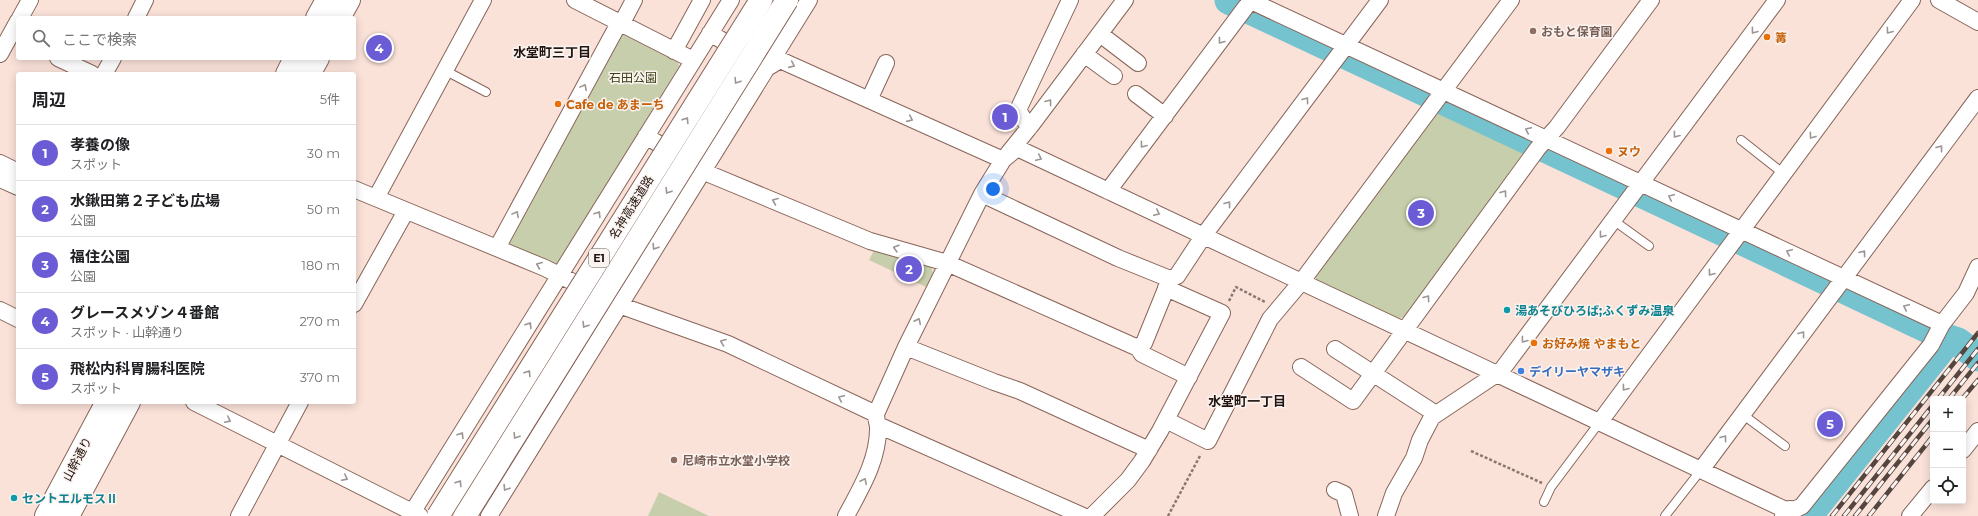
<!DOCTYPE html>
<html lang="ja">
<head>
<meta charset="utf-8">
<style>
  :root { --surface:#fff; --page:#f6f6f6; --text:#202124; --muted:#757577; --line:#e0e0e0; --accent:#6b5cd6 }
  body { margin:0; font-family:Montserrat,"Noto Sans JP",sans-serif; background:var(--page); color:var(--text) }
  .controls { position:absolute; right:12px; bottom:12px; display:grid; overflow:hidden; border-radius:4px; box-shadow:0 2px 10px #0003 }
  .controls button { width:36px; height:36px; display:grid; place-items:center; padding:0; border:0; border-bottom:1px solid var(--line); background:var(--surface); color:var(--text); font:20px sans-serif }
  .you { position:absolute; left:993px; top:189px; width:14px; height:14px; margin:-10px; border:3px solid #fff; border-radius:50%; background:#1a73e8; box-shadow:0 0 0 6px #1a73e833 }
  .badge { display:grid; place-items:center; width:26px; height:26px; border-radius:50%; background:var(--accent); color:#fff; font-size:13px; font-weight:700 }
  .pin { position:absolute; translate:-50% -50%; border:2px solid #fff; box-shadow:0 1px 4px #0006 }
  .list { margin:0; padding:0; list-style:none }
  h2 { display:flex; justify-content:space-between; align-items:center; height:52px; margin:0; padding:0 16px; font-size:17px }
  h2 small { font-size:13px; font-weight:400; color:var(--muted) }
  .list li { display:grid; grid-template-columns:26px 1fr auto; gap:12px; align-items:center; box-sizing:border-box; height:56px; padding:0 16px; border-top:1px solid var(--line) }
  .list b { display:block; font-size:15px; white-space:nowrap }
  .list p { margin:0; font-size:13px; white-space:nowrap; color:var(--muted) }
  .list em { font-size:13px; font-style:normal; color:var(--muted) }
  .icon { flex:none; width:22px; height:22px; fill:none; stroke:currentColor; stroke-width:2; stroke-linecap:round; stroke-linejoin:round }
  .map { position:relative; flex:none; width:1978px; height:516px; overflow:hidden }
  .search { position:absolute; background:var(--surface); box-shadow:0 2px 10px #0003; left:16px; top:16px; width:340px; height:44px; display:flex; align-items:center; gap:10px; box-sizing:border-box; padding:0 14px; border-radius:4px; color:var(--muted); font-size:15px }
  .panel { position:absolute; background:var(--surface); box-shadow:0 2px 10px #0003; left:16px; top:72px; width:340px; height:332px; border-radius:4px }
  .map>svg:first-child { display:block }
  .green { fill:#c7ceab }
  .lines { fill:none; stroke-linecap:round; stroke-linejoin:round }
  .river { stroke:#76c3d0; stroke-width:29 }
  .lane-casing { stroke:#886559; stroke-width:10 }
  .street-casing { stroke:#886559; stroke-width:18 }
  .secondary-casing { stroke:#886559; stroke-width:24 }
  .path { stroke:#8a7770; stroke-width:2.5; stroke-dasharray:3 2; stroke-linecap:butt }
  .lane { stroke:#fff; stroke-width:8 }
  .street { stroke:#fff; stroke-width:16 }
  .secondary { stroke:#fff; stroke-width:22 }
  .rail-casing { stroke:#55453f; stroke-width:4.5 }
  .rail { stroke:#fbf3f0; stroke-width:3; stroke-dasharray:9; stroke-linecap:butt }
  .highway-bridge-casing { stroke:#886559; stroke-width:24; stroke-linecap:butt }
  .highway-bridge { stroke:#fff; stroke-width:22 }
  .oneway { stroke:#9c9593 }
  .education-dot { fill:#8d6e63; stroke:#fbf3f0; stroke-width:1.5 }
  .food-dot { fill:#e8710a; stroke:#fbf3f0; stroke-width:1.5 }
  .culture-dot { fill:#0f9aa8; stroke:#fbf3f0; stroke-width:1.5 }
  .shop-dot { fill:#3f7fe0; stroke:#fbf3f0; stroke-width:1.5 }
  .labels { text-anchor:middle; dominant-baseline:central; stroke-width:3; stroke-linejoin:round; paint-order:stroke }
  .shield { fill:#fbf3f0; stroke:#635752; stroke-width:1 }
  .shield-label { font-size:11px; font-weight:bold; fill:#22140f }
  .education-label { font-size:12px; font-weight:bold; fill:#785e54; stroke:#fbf3f0; text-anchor:start }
  .food-label { font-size:12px; font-weight:bold; fill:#c56008; stroke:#fbf3f0; text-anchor:start }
  .park-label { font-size:12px; fill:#394014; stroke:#fbf3f0 }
  .street-label { font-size:12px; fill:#22140f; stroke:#fbf3f0 }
  .culture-label { font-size:12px; font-weight:bold; fill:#0d838f; stroke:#fbf3f0; text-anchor:start }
  .shop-label { font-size:12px; font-weight:bold; fill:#366cbe; stroke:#fbf3f0; text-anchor:start }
  .neighbourhood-label { font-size:13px; font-weight:bold; fill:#22140f; stroke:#fbf3f0 }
</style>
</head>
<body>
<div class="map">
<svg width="1978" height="516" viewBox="0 0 1978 516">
  <rect width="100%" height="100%" fill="#fae2d9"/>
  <path class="green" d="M624 33 677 59 679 66 558 263 553 264 510 248 509 238 617 36Z
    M1444 106 1526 145 1527 152 1406 316 1398 319 1316 282V273L1436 110Z
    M875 248 930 264 933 273 926 287 869 260Z
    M659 492 709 516H648Z"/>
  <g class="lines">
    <path class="river" d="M1229 0 1673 208 1949 339
      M1808 516 1949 339 1958 342 1978 357"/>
    <g class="lane-casing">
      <path id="lane" d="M444 70 486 92
        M1741 140 1784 174
        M1613 220 1649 246
        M1742 414 1785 446
        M1544 502 1551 487 1599 423
        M1665 516 1701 470"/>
    </g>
    <g class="street-casing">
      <path id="street" d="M575 0 693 60
        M1249 0 1942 324
        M1939 0 1978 22
        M20 18 30 0
        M136 18 145 0
        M710 33 767 68 780 60 1003 160 1017 148 1790 512 1802 506 1931 345 1942 324 1966 293 1978 267
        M1100 34 1138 63
        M674 51 702 0
        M0 54 18 21
        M1084 54 1114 76
        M58 58 92 74
        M104 74 113 58
        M1136 94 1165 116
        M869 100 886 63
        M1029 128 1018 110 1070 0
        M646 136 702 171 870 241 947 263 1138 348 1142 354 1189 377
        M0 163 18 172
        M0 179 18 187
        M354 189 545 268 619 305 728 344 876 414
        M1108 191 1251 0
        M982 194 1118 258 1170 279 1144 343 1138 348
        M376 198 483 0
        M497 248 619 23 624 19 634 0
        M1170 279 1177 276 1204 235 1380 0
        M354 304 406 211
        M0 310 18 319
        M906 347 994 382 1020 391 1149 450
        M1335 349 1436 414
        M1301 367 1353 401 1538 148 1557 127 1651 0
        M194 402 420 516
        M1166 420 1208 441 1270 319 1302 281 1511 0
        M1599 423 1912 0
        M878 425 1083 516
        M1963 450 1978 431
        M1701 470 1978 98
        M1335 490 1344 494 1350 516
        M239 516 300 402
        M410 516 731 0
        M489 516 809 0
        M846 516C861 488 879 459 878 426 877 422 876 418 876 414L906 347 982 194 1003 160 1032 124 1125 0
        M1092 516 1128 480 1142 461 1160 431 1222 313 1166 288
        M1386 516 1394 493 1414 458 1420 440 1432 417 1501 371 1777 0
        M1910 516 1933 488"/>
    </g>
    <g class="secondary-casing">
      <path id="secondary" d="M317 18 327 0
        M339 18 349 0
        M287 74 295 58
        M309 74 318 58
        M46 516 107 402
        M68 516 129 402
        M1786 516 1790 512"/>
    </g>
    <path class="path" d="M1229 301 1236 287 1265 302
      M1471 451 1542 483
      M1168 516 1201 454"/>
    <use href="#lane" class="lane"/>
    <use href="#street" class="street"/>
    <use href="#secondary" class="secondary"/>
    <g class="rail-casing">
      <path id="rail" d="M1938 399 1978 349
        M1949 399 1978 363
        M1962 399 1978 380
        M1832 516 1978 333
        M1844 516 1933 405
        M1855 516 1933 419
        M1869 516 1933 436"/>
    </g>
    <use href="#rail" class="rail"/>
    <g class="highway-bridge-casing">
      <path id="highway-bridge" d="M438 516 761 0
        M465 516 787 0"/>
    </g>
    <use href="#highway-bridge" class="highway-bridge"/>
  </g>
  <defs><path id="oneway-chevron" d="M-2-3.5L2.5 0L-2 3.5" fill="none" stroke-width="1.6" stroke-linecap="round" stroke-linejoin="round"/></defs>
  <g class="oneway">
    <use href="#oneway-chevron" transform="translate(1754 31) rotate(127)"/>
    <use href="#oneway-chevron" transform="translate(1889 31) rotate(126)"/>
    <use href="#oneway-chevron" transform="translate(1221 41) rotate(127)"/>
    <use href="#oneway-chevron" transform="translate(792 65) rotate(24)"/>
    <use href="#oneway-chevron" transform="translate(737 81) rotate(122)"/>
    <use href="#oneway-chevron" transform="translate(584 87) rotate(-62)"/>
    <use href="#oneway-chevron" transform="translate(1306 100) rotate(-53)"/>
    <use href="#oneway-chevron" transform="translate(1049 102) rotate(-53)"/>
    <use href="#oneway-chevron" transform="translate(910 119) rotate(24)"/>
    <use href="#oneway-chevron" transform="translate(686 120) rotate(-58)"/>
    <use href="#oneway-chevron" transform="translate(1528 130) rotate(-155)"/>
    <use href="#oneway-chevron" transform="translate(1676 135) rotate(127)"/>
    <use href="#oneway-chevron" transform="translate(1812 136) rotate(126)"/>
    <use href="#oneway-chevron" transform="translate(1143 145) rotate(127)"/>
    <use href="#oneway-chevron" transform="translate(1940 148) rotate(-53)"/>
    <use href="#oneway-chevron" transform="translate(1039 158) rotate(25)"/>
    <use href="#oneway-chevron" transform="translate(668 191) rotate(122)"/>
    <use href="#oneway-chevron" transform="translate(1504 193) rotate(-54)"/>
    <use href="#oneway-chevron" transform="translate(1671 197) rotate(-155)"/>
    <use href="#oneway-chevron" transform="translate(775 201) rotate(-158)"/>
    <use href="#oneway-chevron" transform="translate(1228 204) rotate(-53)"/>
    <use href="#oneway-chevron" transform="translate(1157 213) rotate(25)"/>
    <use href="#oneway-chevron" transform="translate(516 214) rotate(-62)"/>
    <use href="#oneway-chevron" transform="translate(598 214) rotate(-58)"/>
    <use href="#oneway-chevron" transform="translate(1602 235) rotate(127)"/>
    <use href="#oneway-chevron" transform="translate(655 247) rotate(122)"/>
    <use href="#oneway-chevron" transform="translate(896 248) rotate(-164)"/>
    <use href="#oneway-chevron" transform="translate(1789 252) rotate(-155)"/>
    <use href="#oneway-chevron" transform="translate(1863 253) rotate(-53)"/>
    <use href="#oneway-chevron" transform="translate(539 265) rotate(-158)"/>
    <use href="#oneway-chevron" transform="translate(1711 273) rotate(127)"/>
    <use href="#oneway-chevron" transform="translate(1427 298) rotate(-54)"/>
    <use href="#oneway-chevron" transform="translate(1906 307) rotate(-155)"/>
    <use href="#oneway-chevron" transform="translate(918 321) rotate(-64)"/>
    <use href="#oneway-chevron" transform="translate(529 325) rotate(-58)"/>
    <use href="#oneway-chevron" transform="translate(585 325) rotate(122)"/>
    <use href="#oneway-chevron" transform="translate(1802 334) rotate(-53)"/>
    <use href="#oneway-chevron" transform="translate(1524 340) rotate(127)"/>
    <use href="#oneway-chevron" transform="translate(723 342) rotate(-159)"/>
    <use href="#oneway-chevron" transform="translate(528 373) rotate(-58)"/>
    <use href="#oneway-chevron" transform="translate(1625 388) rotate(127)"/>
    <use href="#oneway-chevron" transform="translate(841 398) rotate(-155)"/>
    <use href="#oneway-chevron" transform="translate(228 420) rotate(27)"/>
    <use href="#oneway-chevron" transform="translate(461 435) rotate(-58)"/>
    <use href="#oneway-chevron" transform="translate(516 436) rotate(122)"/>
    <use href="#oneway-chevron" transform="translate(1724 438) rotate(-53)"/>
    <use href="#oneway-chevron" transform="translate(345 478) rotate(26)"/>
    <use href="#oneway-chevron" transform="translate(864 481) rotate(-63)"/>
    <use href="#oneway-chevron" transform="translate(459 483) rotate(-58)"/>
    <use href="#oneway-chevron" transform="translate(506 488) rotate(122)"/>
  </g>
  <g class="education-dot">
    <circle cx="1533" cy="31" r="4"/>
    <circle cx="674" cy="460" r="4"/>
  </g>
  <g class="food-dot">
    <circle cx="1767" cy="37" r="4"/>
    <circle cx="558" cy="104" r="4"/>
    <circle cx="1609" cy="151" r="4"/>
    <circle cx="1534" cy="343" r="4"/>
  </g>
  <g class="culture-dot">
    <circle cx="1507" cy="310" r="4"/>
    <circle cx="14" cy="498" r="4"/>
  </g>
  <circle class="shop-dot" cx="1521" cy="371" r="4"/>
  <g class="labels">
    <rect class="shield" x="589" y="249" width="20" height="18" rx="3"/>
    <g class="shield-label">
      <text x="599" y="258">E1</text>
    </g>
    <g class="education-label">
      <text x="1541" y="31">おもと保育園</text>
      <text x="682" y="460">尼崎市立水堂小学校</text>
    </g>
    <g class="food-label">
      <text x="1775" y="37">篝</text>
      <text x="566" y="104">Cafe de あまーち</text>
      <text x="1617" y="151">ヌウ</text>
      <text x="1542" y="343">お好み焼 やまもと</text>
    </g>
    <g class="park-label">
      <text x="633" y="77">石田公園</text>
    </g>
    <g class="street-label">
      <text transform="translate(631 207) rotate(-58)">名神高速道路</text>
      <text transform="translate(77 459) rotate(-62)">山幹通り</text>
    </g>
    <g class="culture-label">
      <text x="1515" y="310">湯あそびひろば;ふくずみ温泉</text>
      <text x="22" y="498">セントエルモスⅡ</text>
    </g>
    <g class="shop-label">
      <text x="1529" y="371">デイリーヤマザキ</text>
    </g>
    <g class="neighbourhood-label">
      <text x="552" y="52">水堂町三丁目</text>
      <text x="1247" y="401">水堂町一丁目</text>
    </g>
  </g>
</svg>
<div class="controls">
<button>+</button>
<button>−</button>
<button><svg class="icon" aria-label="locate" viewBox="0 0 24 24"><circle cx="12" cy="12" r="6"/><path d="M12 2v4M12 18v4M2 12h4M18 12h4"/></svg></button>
</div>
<div class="you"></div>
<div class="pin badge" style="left:1005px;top:117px">1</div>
<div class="pin badge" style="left:909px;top:269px">2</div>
<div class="pin badge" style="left:1421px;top:213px">3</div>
<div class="pin badge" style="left:379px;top:48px">4</div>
<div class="pin badge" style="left:1830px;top:424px">5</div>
<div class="search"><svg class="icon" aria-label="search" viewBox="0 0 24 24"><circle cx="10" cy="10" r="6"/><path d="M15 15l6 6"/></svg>ここで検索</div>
<section class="panel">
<h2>周辺<small>5件</small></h2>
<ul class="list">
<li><span class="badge">1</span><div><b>孝養の像</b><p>スポット</p></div><em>30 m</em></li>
<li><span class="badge">2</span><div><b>水鍬田第２子ども広場</b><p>公園</p></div><em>50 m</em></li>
<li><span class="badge">3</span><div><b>福住公園</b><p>公園</p></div><em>180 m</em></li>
<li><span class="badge">4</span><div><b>グレースメゾン４番館</b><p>スポット · 山幹通り</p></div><em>270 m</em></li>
<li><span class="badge">5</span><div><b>飛松内科胃腸科医院</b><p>スポット</p></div><em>370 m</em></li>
</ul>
</section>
</div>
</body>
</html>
